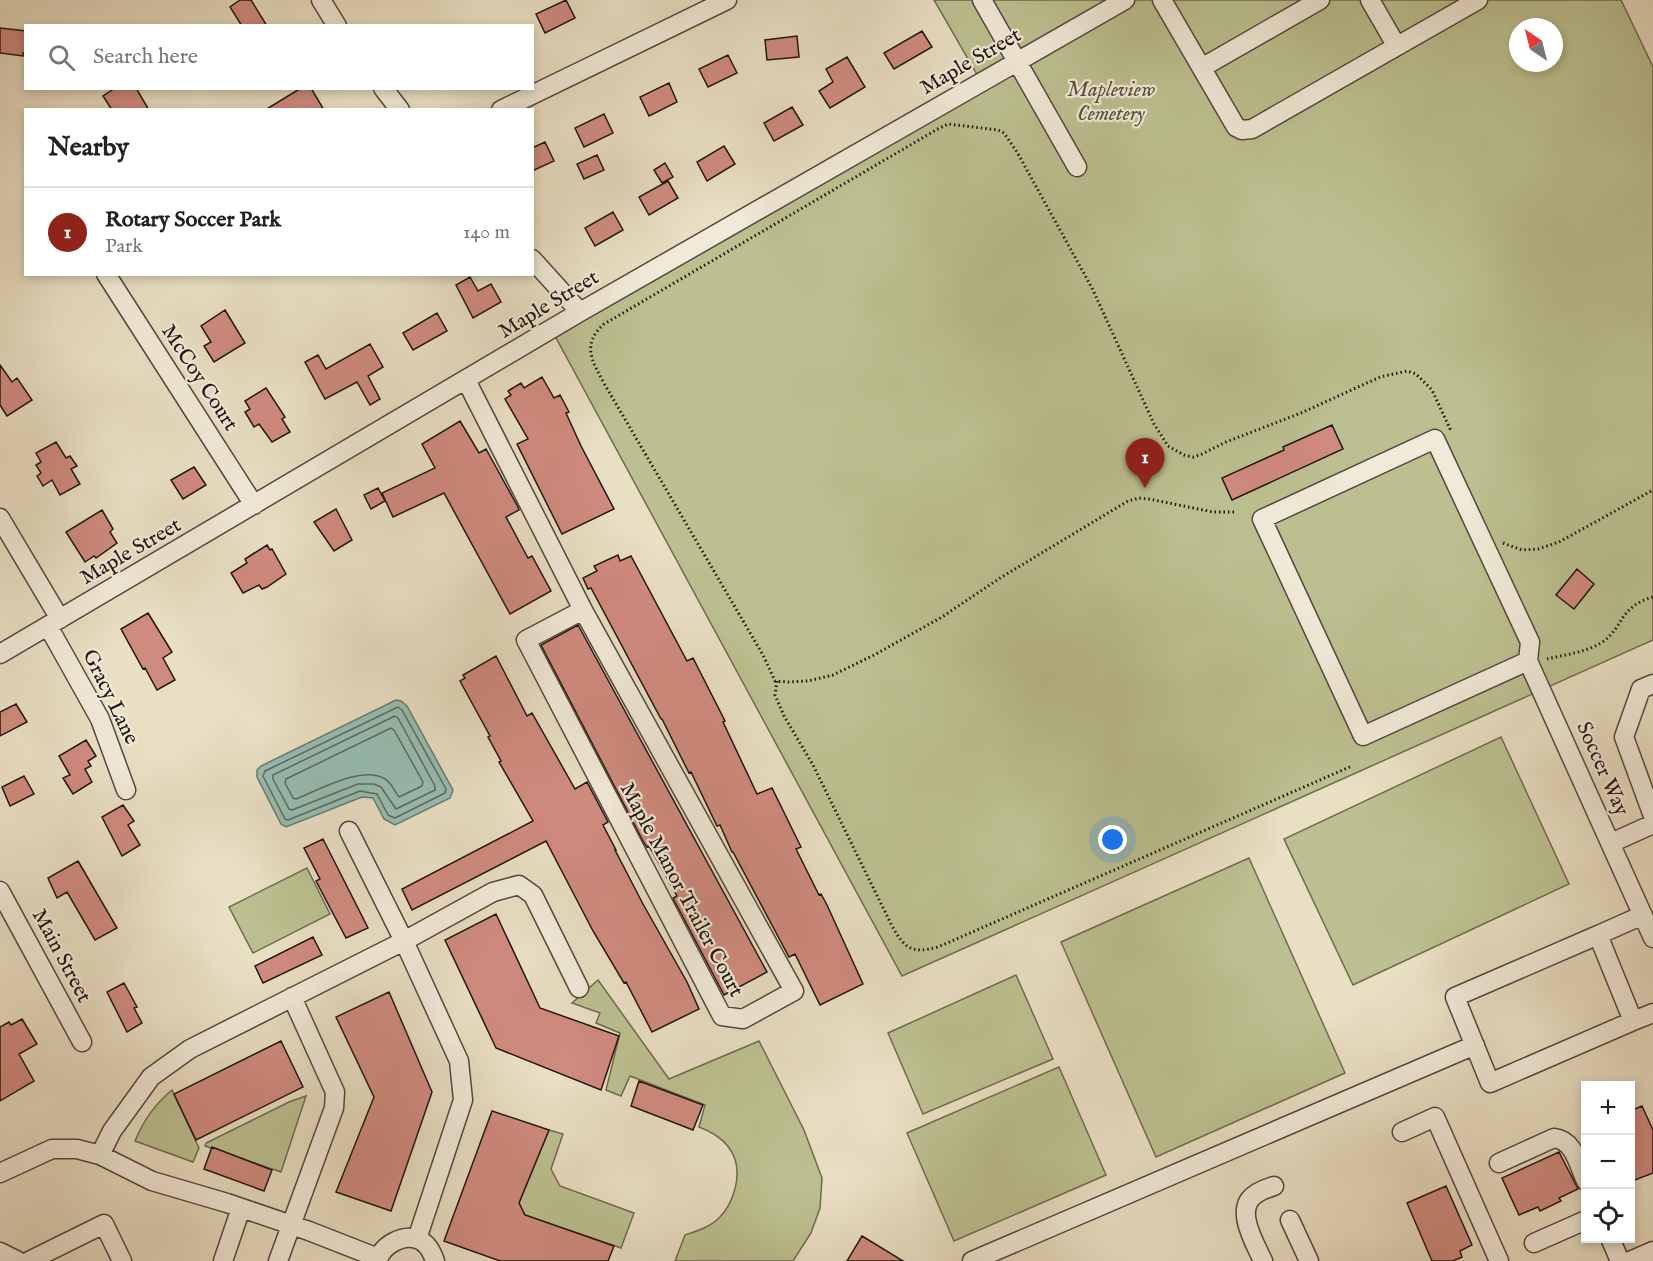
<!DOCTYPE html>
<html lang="en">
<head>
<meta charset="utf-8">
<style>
  :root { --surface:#fff; --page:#f2f2f2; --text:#222; --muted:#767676; --line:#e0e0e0; --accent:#8f2418 }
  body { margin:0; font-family:"IM FELL English",serif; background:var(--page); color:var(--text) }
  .controls { position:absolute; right:18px; bottom:18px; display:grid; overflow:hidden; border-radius:0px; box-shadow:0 3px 9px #0003 }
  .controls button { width:54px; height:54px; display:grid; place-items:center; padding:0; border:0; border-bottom:2px solid var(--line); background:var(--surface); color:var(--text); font:30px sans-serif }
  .compass { position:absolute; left:1509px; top:18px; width:54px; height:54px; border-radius:50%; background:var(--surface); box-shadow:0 3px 9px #0003; rotate:325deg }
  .you { position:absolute; left:1113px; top:840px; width:21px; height:21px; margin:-15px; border:4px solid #fff; border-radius:50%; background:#1a73e8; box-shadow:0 0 0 9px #1a73e833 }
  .badge { display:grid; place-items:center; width:39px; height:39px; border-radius:50%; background:var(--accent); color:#fff; font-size:20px; font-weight:700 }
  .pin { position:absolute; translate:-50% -50px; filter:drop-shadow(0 2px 3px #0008) }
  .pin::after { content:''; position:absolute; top:32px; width:21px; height:18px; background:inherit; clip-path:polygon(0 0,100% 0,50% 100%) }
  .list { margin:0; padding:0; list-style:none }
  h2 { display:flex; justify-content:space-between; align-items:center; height:78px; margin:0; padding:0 24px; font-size:26px }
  h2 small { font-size:20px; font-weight:400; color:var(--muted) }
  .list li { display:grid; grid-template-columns:39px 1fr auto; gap:18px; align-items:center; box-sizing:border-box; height:90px; padding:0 24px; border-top:2px solid var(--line) }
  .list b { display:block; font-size:22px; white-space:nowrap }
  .list p { margin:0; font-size:20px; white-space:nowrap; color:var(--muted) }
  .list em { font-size:20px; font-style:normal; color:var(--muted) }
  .icon { flex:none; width:33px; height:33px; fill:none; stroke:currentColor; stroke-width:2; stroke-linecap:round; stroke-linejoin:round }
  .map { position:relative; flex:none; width:1653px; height:1261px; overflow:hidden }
  .search { position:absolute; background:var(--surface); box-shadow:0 3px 9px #0003; left:24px; top:24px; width:510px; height:66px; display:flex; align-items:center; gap:15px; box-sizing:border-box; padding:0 21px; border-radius:0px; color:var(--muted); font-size:22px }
  .panel { position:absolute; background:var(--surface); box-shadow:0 3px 9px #0003; left:24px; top:108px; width:510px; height:168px; border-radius:0px }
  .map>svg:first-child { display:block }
  .green { fill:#bcc090; stroke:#6e6a50; stroke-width:1.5; fill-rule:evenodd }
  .water { fill:#97bdb1; stroke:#677a71; stroke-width:1.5 }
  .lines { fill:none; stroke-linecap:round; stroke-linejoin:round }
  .shore { stroke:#5c6961; stroke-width:1.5 }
  .building { fill:#d08b7f; stroke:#201511; stroke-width:1.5 }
  .minor-casing { stroke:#52483e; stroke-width:21 }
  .path { stroke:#201511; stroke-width:3; stroke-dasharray:1.5 3; stroke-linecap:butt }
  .minor { stroke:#f1ead8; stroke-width:18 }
  .labels { text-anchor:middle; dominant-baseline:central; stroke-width:4.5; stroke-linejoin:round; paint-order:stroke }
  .street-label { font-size:21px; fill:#201511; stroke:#f1ead8 }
  .park-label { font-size:21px; font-style:italic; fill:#57513d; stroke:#f1ead8 }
</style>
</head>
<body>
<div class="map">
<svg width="1653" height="1261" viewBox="0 0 1653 1261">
  <rect width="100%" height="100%" fill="#e9dfc3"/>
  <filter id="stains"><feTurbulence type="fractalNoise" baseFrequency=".00333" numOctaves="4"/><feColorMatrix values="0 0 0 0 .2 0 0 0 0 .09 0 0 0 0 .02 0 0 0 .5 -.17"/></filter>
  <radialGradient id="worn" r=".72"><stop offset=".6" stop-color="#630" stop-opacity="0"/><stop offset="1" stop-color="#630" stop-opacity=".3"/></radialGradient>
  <path class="green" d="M934 0H1621L1653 67V640L902 976 555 336 983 85ZM1518 27H1554V63H1518Z
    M1501 737 1569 884 1353 985 1284 839Z
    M1249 858 1345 1073 1156 1157 1061 942Z
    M307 868 330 914 253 953 229 907Z
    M1016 975 1053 1059 923 1114 888 1033Z
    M598 980 669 1079 759 1041 804 1130 822 1178 820 1208 811 1233 793 1261H675L685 1235C697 1231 710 1227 719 1218 727 1210 732 1200 735 1189 743 1157 728 1138 699 1127L705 1105 630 1076 621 1096 606 1090 620 1033 596 1023 600 1013 572 1003Z
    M1059 1067 1106 1175 954 1241 907 1133Z
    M172 1090 199 1148 193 1162 135 1141C143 1121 155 1104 172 1090Z
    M306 1096 281 1172 205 1146 206 1143 289 1102Z
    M549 1130 563 1134 551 1169 560 1186 634 1213 621 1248 525 1215 519 1203Z"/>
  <path class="water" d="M396 700 401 701 407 706 453 790 450 798 395 825 384 819 373 798 362 797 286 827 281 824 257 777V770L261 766Z"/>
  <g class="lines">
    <path class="shore" d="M398 707 402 710 446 789 445 793 395 818 388 815 377 794 360 791 288 820 285 819 263 776 265 771Z
      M395 716 398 718 435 786V790L396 809 381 787 374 784H358L292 810 289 809 273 779V775Z
      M391 728 394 730 423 782 422 786 399 797C394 791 392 783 385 779 362 765 319 790 296 799L293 798 285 783 286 779Z"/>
  </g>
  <path class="building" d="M240 0H251L267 26H242L230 7Z
    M566 0 575 18 545 33 536 14Z
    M0 28 26 31V53H23V56L0 53Z
    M922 31 932 47 894 69 884 53Z
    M797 36 799 57 767 60 765 40Z
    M728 55 737 73 708 87 699 69Z
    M847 57 865 87 830 108 819 91 833 82 826 69Z
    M669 83 677 102 649 116 640 97Z
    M115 88H136L149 110H112L103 96Z
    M301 88H311L324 110H265Z
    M792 107 803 125 774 141 764 123Z
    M604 114 613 133 584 147 575 128Z
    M545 142 554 161 532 171V148Z
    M724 146 735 164 707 181 697 162Z
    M597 155 604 170 584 179 577 164Z
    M665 163 673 177 662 183 654 170Z
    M668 181 678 198 649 215 639 197Z
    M613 212 623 230 595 246 585 228Z
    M470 277 478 291 491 284 501 302 473 318 456 285Z
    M225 310 245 343 214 362 204 346 211 342 201 326Z
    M437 313 447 331 413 350 403 333Z
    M370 344 383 367 368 376 380 399 370 405 357 382 325 399 305 362 318 355 326 369Z
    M0 365 12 382 17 378 32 400 7 416 0 405Z
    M542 377 554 398 560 395 569 412 566 413 581 446 614 509 562 534 517 444 528 439 505 399 511 395 508 391 521 383 524 388Z
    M266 388 285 417 282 419 290 432 272 442 259 424 254 427 245 412 250 409 245 401Z
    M460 421 479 453 486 449 518 507 519 510 506 517 528 558 532 556 551 591 510 614 444 493 393 517 382 493 435 468 422 444Z
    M1332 425 1343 449 1232 500 1222 478 1284 450 1283 447Z
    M56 442 66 458 70 456 77 466 71 469 80 484 60 495 52 480 43 486 37 476 41 473 36 465 41 462 36 453Z
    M194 467 206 485 183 499 171 480Z
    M378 488 385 501 371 509 364 495Z
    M336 509 352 540 334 551 314 522Z
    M102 510 113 529 110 532 117 543 96 558 94 556 85 562 66 532Z
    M267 545 270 550 272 549 286 574 267 587 262 589 259 585 243 593 231 573 247 563 245 559Z
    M618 555 620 561 631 556 687 661 693 658 725 721 723 722 757 794 772 788 801 847 796 849 819 895 821 894 827 905 863 984 820 1005 795 954 789 957 733 852H732L720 825 717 826 691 772 689 773 662 719H661L591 588 588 589 583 578 597 571 594 566Z
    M1577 569 1594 584 1574 609 1556 595Z
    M148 613 172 652 163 658 175 680 157 690 145 668 143 669 121 629Z
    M578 625 767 972 724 995 673 898 677 896 649 846 647 847 644 843 541 645Z
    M496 656 527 716 532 713 575 789 587 782 608 822 603 825 616 850H615L643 904 687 982 699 1009 652 1032 626 982 624 983 593 931 546 841 412 910 402 889 533 821 499 762 501 761 488 737 490 736 460 681 465 678 463 675Z
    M16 704 27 722 0 736V712Z
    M86 740 96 756 88 761 91 766 85 769 92 782 73 794 63 778 70 775 59 756Z
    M24 776 34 794 10 806 2 787Z
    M123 805 134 821 128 825 140 845 122 856 102 817Z
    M323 839 368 928 346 938 316 881 320 879 304 848Z
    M78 861 117 928 95 940 67 892 57 898 48 878Z
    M496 914 540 1008 619 1036 601 1090 496 1048 445 940Z
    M313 937 322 955 263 983 255 966Z
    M124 983 137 1007 134 1008 142 1023 127 1032 107 992Z
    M389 992 432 1092 391 1211 336 1192 374 1097 336 1017Z
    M22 1019 37 1044 19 1054 34 1081 0 1101V1027L9 1022 11 1025Z
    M281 1041 303 1087 196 1140 174 1094Z
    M639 1081 703 1105 693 1130 631 1106Z
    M1642 1106 1653 1130V1173L1630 1182V1111Z
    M492 1111 549 1130 519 1203 525 1215 614 1246 608 1261H500L444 1241Z
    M212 1147 272 1170 264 1191 204 1169Z
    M1559 1152 1578 1189 1559 1198 1561 1201 1540 1211 1538 1207 1519 1215 1502 1178Z
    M1446 1186 1472 1245 1460 1251 1462 1257 1453 1261H1432L1407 1203Z
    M862 1236 903 1261H847Z"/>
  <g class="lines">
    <g class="minor-casing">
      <path id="minor" d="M321 0 337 26
        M982 0 1077 167
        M1162 0 1236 127 1242 130 1252 129 1478 0
        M1370 0 1396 45
        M1203 67 1320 0
        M383 88 400 110
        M501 110 727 0
        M532 259 580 312
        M106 274 254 505
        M466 380 583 610
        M0 518 60 619
        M583 610 794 991 743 1019 722 1016 526 640Z
        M48 626 100 719 126 790
        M0 654 580 312 1125 0
        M1528 661 1363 736 1262 519 1435 439 1530 642 1528 661 1653 938
        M1653 684 1641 689 1624 737 1653 816
        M349 831 404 941 459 1061 463 1100 417 1239
        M1611 843 1653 824
        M0 891 82 1042
        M1643 915 1598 935 1633 1021 1653 1013
        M1598 935 1455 997 1490 1083 1633 1021
        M1402 1132 1435 1117 1499 1261
        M1499 1163 1554 1138C1574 1140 1578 1164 1586 1181
        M0 1173 52 1149H77L100 1155
        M1290 1220 1309 1261
        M1610 1238 1620 1261
        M1534 1243 1586 1220
        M0 1252 18 1261
        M378 1258 309 1231 227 1203 152 1181 100 1155 112 1131 151 1077 190 1049 404 941 493 892 519 885 533 895 579 988
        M29 1261 104 1224 122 1261
        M223 1261 241 1208
        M278 1261 334 1108 335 1092 292 997
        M378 1261C381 1246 402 1234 417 1239 427 1242 432 1252 435 1261
        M972 1261 1475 1045
        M1263 1261C1255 1243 1233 1208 1256 1194 1261 1190 1268 1188 1274 1186
        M1630 1261 1653 1251"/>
    </g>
    <path class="path" d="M1234 512H1213L1149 499 1139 498 1128 501 1000 578 942 617 876 654 833 675 808 681 789 682 775 681 763 655 605 385C592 361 581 345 604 324L936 130 948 124 998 130 1004 133 1017 152 1092 288 1154 424 1168 446 1184 455 1193 457 1202 454 1226 442 1301 413 1380 377 1407 371 1416 374 1432 390 1451 431
      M1503 543 1522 550 1538 549 1559 542 1653 490
      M1547 659C1564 655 1586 652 1601 643 1625 627 1618 607 1653 597
      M777 681 775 695 784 716 813 765 892 926C905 949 912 954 938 947L1352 766"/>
    <use href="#minor" class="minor"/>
  </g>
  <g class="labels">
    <g class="street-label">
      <text transform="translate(971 62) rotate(-30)">Maple Street</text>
      <text transform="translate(549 305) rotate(-31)">Maple Street</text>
      <text transform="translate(199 378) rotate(57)">McCoy Court</text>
      <text transform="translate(131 552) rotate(-30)">Maple Street</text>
      <text transform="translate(110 697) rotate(64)">Gracy Lane</text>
      <text transform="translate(1602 769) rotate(66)">Soccer Way</text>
      <text transform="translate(681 890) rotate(62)">Maple Manor Trailer Court</text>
      <text transform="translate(61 956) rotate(62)">Main Street</text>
    </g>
    <g class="park-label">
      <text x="1111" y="90">Mapleview<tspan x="1111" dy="24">Cemetery</tspan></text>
    </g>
  </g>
  <rect width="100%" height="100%" filter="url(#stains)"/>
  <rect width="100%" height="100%" fill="url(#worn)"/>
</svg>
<div class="controls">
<button>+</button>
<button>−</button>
<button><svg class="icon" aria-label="locate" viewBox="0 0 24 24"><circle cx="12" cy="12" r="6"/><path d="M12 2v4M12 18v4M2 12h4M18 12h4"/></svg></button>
</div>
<svg class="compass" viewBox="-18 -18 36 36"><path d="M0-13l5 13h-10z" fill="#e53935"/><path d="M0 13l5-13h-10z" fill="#767676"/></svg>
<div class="you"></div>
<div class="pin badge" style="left:1145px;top:488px">1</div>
<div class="search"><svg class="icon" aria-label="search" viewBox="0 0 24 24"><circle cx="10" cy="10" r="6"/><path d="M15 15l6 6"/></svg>Search here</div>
<section class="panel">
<h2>Nearby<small></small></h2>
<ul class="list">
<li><span class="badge">1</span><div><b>Rotary Soccer Park</b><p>Park</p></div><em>140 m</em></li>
</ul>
</section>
</div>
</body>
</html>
